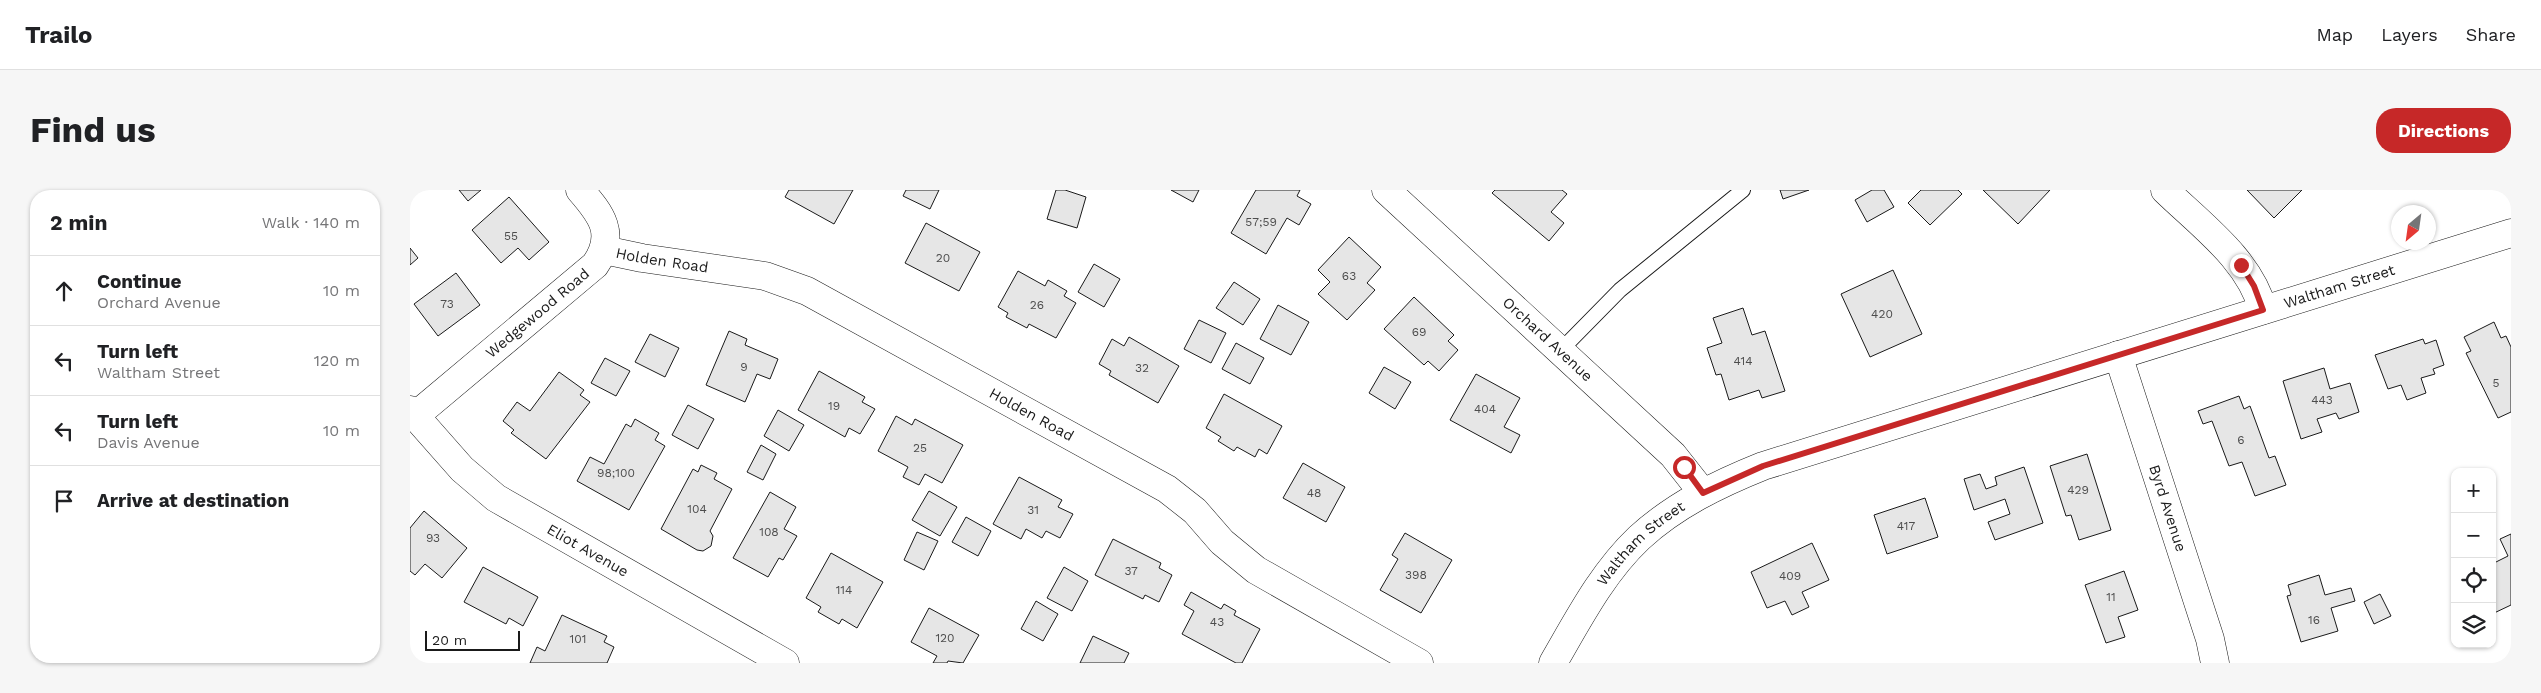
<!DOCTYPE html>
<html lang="en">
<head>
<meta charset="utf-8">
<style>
  :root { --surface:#fff; --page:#f6f6f6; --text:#202124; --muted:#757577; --line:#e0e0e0; --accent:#c62828 }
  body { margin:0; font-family:"Work Sans",sans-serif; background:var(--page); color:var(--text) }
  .controls { position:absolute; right:15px; bottom:15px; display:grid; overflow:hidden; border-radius:10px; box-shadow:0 1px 4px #0004 }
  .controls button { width:45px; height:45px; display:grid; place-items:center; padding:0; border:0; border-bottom:1px solid var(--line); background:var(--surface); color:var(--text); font:25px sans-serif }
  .compass { position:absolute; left:1981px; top:15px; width:45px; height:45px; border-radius:50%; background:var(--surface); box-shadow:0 1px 4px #0004; rotate:209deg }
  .scale { position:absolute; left:15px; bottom:12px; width:95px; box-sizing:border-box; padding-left:5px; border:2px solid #1a1a1a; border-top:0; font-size:14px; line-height:18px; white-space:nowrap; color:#1a1a1a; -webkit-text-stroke:4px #fff; paint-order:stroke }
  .stop { position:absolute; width:15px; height:15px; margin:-11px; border:4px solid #c62828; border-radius:50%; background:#fff }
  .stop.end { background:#c62828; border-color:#fff; box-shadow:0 1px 5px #0008 }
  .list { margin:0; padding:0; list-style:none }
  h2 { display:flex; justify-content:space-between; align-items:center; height:65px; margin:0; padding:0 20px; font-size:21px }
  h2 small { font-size:16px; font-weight:400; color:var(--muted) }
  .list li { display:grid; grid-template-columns:32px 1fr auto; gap:15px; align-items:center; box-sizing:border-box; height:70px; padding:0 20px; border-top:1px solid var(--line) }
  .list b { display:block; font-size:19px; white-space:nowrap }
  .list p { margin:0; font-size:16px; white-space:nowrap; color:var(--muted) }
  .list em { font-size:16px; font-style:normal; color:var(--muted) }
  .icon { flex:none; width:28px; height:28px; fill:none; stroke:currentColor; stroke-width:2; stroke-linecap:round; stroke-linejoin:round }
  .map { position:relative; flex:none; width:2101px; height:473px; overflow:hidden; border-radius:20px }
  header { display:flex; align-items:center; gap:30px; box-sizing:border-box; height:70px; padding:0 25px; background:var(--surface); border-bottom:1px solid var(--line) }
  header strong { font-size:24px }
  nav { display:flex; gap:28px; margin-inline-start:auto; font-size:18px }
  .intro { display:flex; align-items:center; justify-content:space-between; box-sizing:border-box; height:120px; padding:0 30px }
  h1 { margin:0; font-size:35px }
  .button { padding:12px 22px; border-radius:20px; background:var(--accent); color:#fff; font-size:18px; font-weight:700 }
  main { display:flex; gap:30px; padding:0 30px }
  aside { flex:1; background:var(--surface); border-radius:20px; box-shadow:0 1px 4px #0004 }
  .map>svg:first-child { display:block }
  .building { fill:#e6e6e6; stroke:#1a1a1a }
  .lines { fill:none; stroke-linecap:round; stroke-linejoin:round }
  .service-casing { stroke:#1a1a1a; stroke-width:16 }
  .minor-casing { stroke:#1a1a1a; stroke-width:29 }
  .secondary-casing { stroke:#1a1a1a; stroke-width:29 }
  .service { stroke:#fff; stroke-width:14 }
  .minor { stroke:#fff; stroke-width:28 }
  .secondary { stroke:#fff; stroke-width:28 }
  .route { stroke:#c62828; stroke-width:6 }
  .labels { text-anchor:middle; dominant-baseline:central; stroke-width:4; stroke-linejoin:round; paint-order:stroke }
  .number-label { font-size:12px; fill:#4d4d4d }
  .street-label { font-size:15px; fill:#1a1a1a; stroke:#fff }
</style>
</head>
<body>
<header>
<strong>Trailo</strong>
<nav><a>Map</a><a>Layers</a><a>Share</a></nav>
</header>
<div class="intro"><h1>Find us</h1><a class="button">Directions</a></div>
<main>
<aside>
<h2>2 min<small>Walk · 140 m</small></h2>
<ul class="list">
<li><svg class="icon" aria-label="ahead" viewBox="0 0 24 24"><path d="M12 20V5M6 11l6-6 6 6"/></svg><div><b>Continue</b><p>Orchard Avenue</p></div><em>10 m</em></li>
<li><svg class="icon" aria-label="left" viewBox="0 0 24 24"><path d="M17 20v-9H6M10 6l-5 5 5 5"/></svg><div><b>Turn left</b><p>Waltham Street</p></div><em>120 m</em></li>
<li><svg class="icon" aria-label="left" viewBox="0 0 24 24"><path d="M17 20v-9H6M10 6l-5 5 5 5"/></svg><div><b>Turn left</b><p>Davis Avenue</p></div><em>10 m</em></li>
<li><svg class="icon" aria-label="arrive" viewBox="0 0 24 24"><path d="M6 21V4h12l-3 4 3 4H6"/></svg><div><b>Arrive at destination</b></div></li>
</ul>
</aside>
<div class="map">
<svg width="2101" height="473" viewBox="0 0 2101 473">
  <rect width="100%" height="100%" fill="#fff"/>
  <path class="building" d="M49 0H71L58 11Z
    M379 0H443L424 34 375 7Z
    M496 0H529L520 19 493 6Z
    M646 0H655L676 7 667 38 637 29Z
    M761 0H789L783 12Z
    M846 0H890L887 6 901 14 889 35 877 28 856 64 821 43Z
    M1085 0H1152L1157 4 1141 22 1154 33 1139 51 1082 3Z
    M1370 0H1399L1373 9Z
    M1462 0H1474L1484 17 1457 32 1445 10Z
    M1511 0H1548L1552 4 1520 35 1498 13Z
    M1573 0H1640L1608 34Z
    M1837 0H1892L1864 28Z
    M99 7 139 52 119 70 108 58 91 73 62 40Z
    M516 33 570 62 549 101 495 73Z
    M939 47 971 77 957 93 965 100 937 130 908 104 920 92 908 80Z
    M0 58 8 68 0 75Z
    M684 74 710 89 694 117 668 102Z
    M1483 80 1512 144 1460 167 1431 104Z
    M608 81 635 96 638 90 657 101 654 106 666 113 646 148 619 134 617 138 596 127 598 123 588 117Z
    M46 83 70 115 28 146 4 114Z
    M824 92 850 109 833 135 806 118Z
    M1004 107 1044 145 1038 151 1048 160 1029 181 1018 171 1014 175 974 139Z
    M868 115 899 132 881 165 850 149Z
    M1333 118 1342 145 1355 141 1375 201 1352 208 1349 200 1319 210 1311 184 1306 185 1297 158 1312 153 1303 128Z
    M789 130 816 143 801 173 774 159Z
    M2084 132 2091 148 2096 146 2101 157V222L2088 228 2056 163 2061 161 2054 147Z
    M319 141 337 149 335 155 368 169 360 189 347 184 335 212 296 195Z
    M240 144 269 158 255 187 225 172Z
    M719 147 769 176 748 213 699 185 701 181 689 174 702 149 714 156Z
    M2013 149 2015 154 2026 150 2034 175 2023 179 2025 184 2011 188 2016 203 1997 210 1991 195 1978 199 1965 165Z
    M826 153 854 168 840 194 812 179Z
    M195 168 220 181 206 206 181 193Z
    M974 177 1001 192 985 219 959 203Z
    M1914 178 1920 199 1940 193 1949 222 1929 229 1926 223 1907 229 1912 242 1891 249 1873 191Z
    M409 181 455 207 452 212 465 219 450 244 439 238 435 247 388 220Z
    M149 182 174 200 170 205 180 212 136 269 101 243 104 240 93 231 107 212 120 221Z
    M1066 184 1110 208 1094 237 1110 245 1101 263 1040 230Z
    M814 204 872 236 857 264 849 259 845 267 827 257 824 261 808 251 811 247 796 238Z
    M1829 206 1834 219 1840 216 1859 268 1865 266 1876 295 1845 306 1832 272 1819 276 1802 231 1793 234 1788 221Z
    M278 215 304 229 288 259 262 245Z
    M368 220 394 235 379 261 354 246Z
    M486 226 502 235 505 229 553 255 532 293 515 284 509 295 493 287 498 277 468 261Z
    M225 229 249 243 245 250 255 256 219 320 167 291 180 267 194 274 216 234 221 237Z
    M351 255 366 264 353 290 337 282Z
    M1677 264 1701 340 1669 350 1661 325 1656 326 1640 276Z
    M893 273 935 297 916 332 873 308Z
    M291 275 307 283 304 289 322 299 300 341 303 346 301 356 293 361 287 360 251 339 283 279 288 282Z
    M1614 277 1633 333 1585 350 1578 332 1600 324 1595 309 1564 320 1554 289 1570 284 1576 299 1587 295 1585 287Z
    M609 287 652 310 648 317 663 324 650 348 636 341 632 348 616 339 611 349 583 334Z
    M519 301 547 317 530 346 502 330Z
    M360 302 386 317 374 339 387 346 373 370 369 368 358 387 323 368Z
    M1515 308 1528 347 1477 364 1464 325Z
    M14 321 57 358 32 388 15 374 5 385 0 381V338Z
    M556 327 581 341 568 366 542 352Z
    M507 342 528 351 514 380 494 370Z
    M995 343 1042 370 1011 423 970 400 988 369 982 365Z
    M2101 344V415L2082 424V374L2098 366 2090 349Z
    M703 349 751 373 749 378 762 385 749 412 735 405 733 409 685 385Z
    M1402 353 1419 390 1392 402 1399 417 1382 425 1375 411 1357 418 1341 382Z
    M421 363 473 392 447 438 432 429 429 434 408 422 411 417 396 408Z
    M73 377 128 407 113 436 99 428 96 434 54 412Z
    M654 377 678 391 662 421 637 408Z
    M1714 381 1728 420 1708 427 1715 447 1696 453 1675 395Z
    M1909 385 1915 405 1941 398 1945 411 1921 418 1928 441 1891 452 1877 406 1881 405 1878 395Z
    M781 402 811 419 814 414 826 421 824 425 850 439 832 473H826L772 444 784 421 774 415Z
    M1970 404 1981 426 1964 434 1954 412Z
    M626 411 648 424 633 451 611 439Z
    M519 418 569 445 553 473 538 471 537 473H523L527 466 501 452Z
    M152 425 197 446 194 452 204 457 197 473H120L127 457 135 461Z
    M683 446 719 463 714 473H670Z"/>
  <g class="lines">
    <g class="service-casing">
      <path id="service" d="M1151 160 1210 100 1333 0"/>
    </g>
    <g class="minor-casing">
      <g id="minor">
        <path id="s1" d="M976 0 1263 265 1293 303"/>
        <path d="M1755 0C1791 35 1840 70 1853 120"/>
        <path id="s2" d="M194 60 232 68 355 86 397 101 757 299 785 321 812 352 846 380 1009 473"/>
        <path id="s3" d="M1708 165 1800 449 1805 473"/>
        <path id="s4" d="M0 220 52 279 86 308 375 473"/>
        <path id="s5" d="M5 226 185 75C207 44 191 24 170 0"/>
      </g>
    </g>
    <g class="secondary-casing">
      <g id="secondary">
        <path id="s6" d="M1143 473C1168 430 1192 383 1229 348 1265 315 1308 294 1353 276L2101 43"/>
      </g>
    </g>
    <use href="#service" class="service"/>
    <use href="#minor" class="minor"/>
    <use href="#secondary" class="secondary"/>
  </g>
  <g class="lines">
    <path class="route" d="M1274 277 1293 303 1353 276 1853 120 1844 96 1831 75"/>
  </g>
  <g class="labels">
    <g class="number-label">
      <text x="851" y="32">57;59</text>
      <text x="101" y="46">55</text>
      <text x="533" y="68">20</text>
      <text x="939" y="86">63</text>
      <text x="37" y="114">73</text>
      <text x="627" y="115">26</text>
      <text x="1472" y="124">420</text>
      <text x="1009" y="142">69</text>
      <text x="1333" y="171">414</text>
      <text x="334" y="177">9</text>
      <text x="732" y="178">32</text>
      <text x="2086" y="193">5</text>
      <text x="1912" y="210">443</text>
      <text x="424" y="216">19</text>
      <text x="1075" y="219">404</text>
      <text x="1831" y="250">6</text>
      <text x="510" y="258">25</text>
      <text x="206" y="283">98;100</text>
      <text x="1668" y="300">429</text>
      <text x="904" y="303">48</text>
      <text x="287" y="319">104</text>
      <text x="623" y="320">31</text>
      <text x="1496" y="336">417</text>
      <text x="359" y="342">108</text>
      <text x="23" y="348">93</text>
      <text x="721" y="381">37</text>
      <text x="1006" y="385">398</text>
      <text x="1380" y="386">409</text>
      <text x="434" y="400">114</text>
      <text x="1701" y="407">11</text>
      <text x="1904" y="430">16</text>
      <text x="807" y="432">43</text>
      <text x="535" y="448">120</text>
      <text x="168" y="449">101</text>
    </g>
    <g class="street-label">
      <text stroke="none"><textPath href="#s2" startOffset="59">Holden Road</textPath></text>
      <text stroke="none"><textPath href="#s6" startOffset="900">Waltham Street</textPath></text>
      <text stroke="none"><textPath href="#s5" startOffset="160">Wedgewood Road</textPath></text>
      <text stroke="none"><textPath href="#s1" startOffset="220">Orchard Avenue</textPath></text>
      <text stroke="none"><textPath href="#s2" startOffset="464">Holden Road</textPath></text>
      <text stroke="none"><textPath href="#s3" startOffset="161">Byrd Avenue</textPath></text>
      <text stroke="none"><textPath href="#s6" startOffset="150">Waltham Street</textPath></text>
      <text stroke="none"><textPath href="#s4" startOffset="229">Eliot Avenue</textPath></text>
    </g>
  </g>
</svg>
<div class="controls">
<button>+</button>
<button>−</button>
<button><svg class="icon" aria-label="locate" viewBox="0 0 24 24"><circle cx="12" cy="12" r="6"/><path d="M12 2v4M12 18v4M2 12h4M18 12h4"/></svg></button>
<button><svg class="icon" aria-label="layers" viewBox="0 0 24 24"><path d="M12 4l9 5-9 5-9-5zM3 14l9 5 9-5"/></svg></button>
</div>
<svg class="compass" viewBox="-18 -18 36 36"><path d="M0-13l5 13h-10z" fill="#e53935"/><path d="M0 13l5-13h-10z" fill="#757577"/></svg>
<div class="scale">20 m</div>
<div class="stop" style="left:1274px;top:277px"></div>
<div class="stop end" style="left:1831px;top:75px"></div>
</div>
</main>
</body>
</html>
